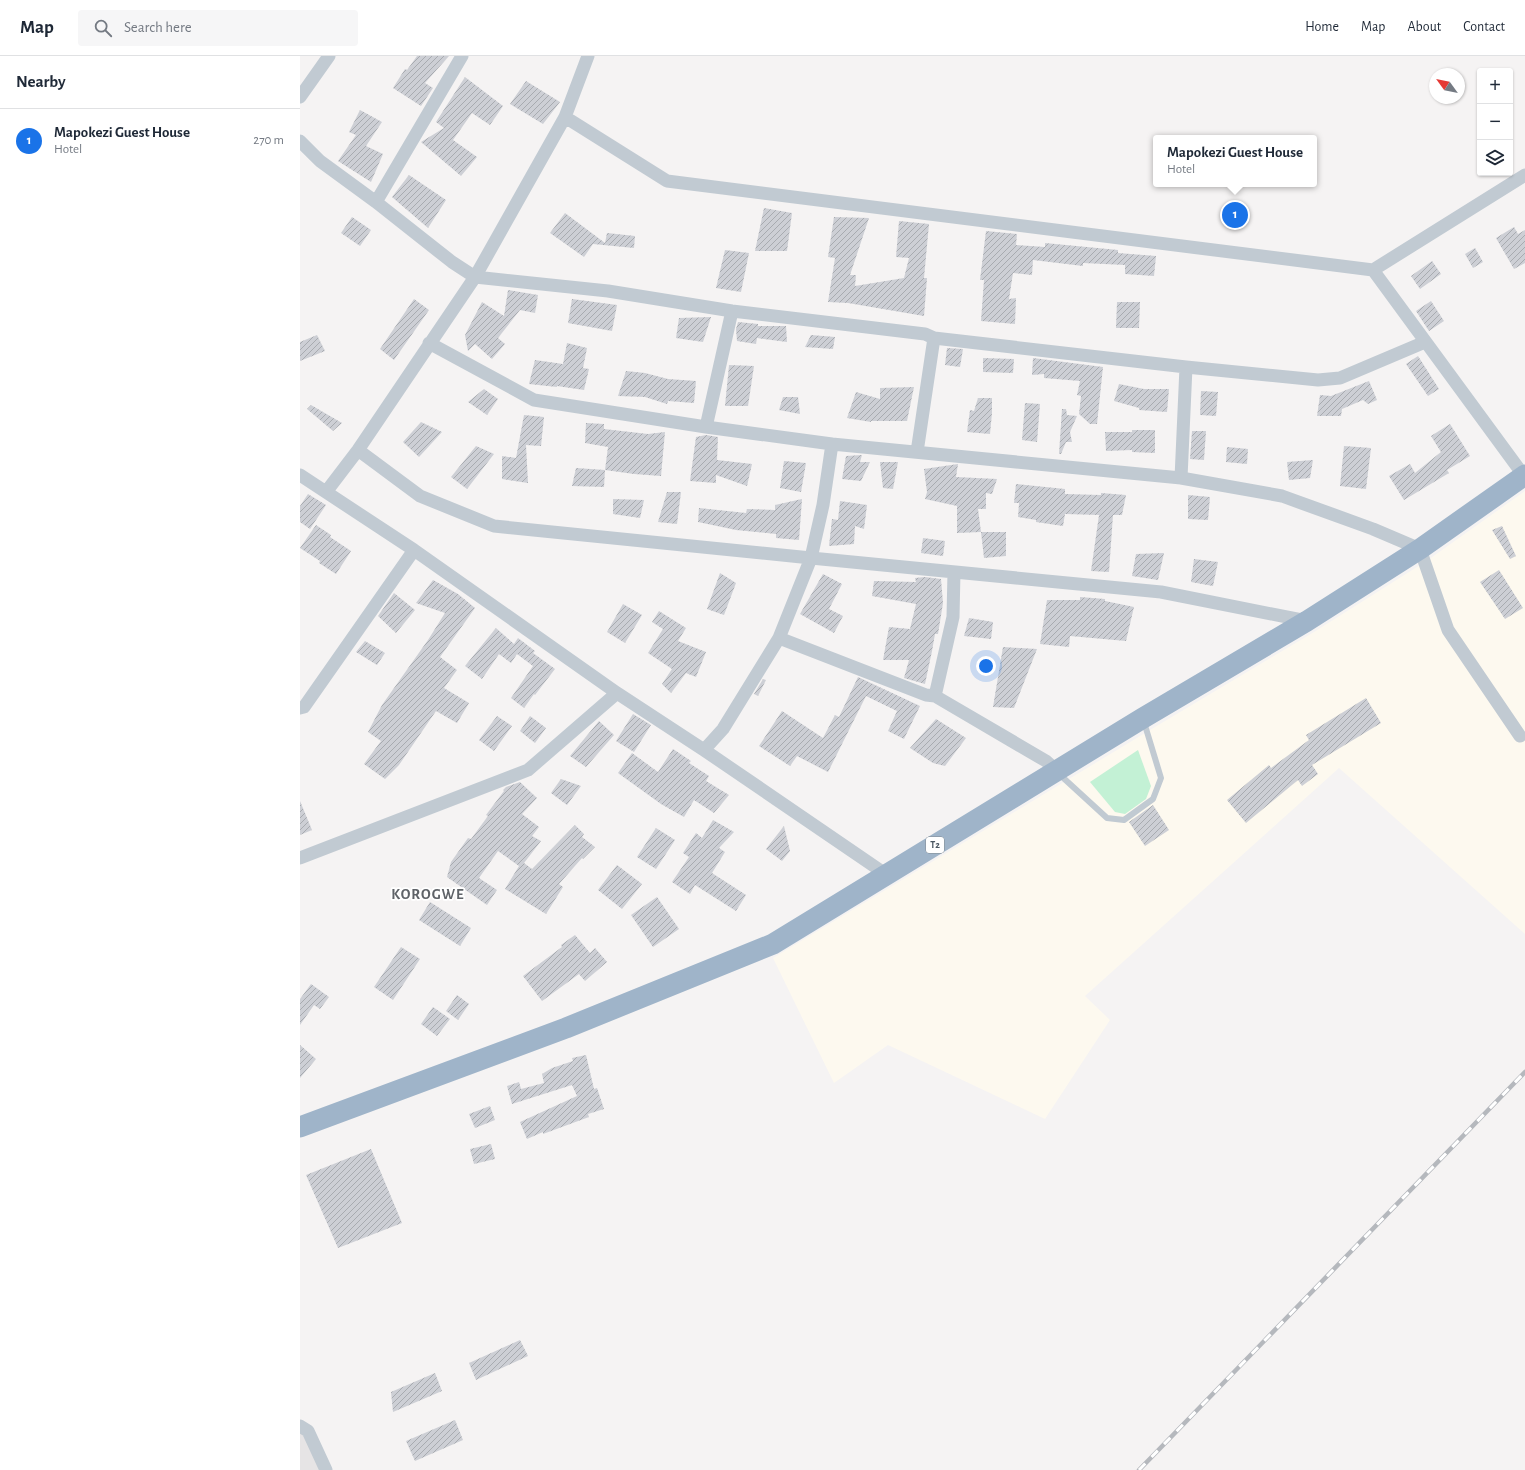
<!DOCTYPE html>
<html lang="en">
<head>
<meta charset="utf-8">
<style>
  :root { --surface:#fff; --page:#f6f6f7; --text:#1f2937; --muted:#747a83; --line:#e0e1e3; --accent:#1a73e8 }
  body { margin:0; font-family:"Alegreya Sans",sans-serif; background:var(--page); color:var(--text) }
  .controls { position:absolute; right:12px; top:12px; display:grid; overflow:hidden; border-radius:4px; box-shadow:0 1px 3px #0004 }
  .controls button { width:36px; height:36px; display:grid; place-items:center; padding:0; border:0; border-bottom:1px solid var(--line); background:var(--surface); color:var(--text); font:20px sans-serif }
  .compass { position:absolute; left:1129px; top:12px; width:36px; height:36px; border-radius:50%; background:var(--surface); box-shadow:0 1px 3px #0004; rotate:303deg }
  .you { position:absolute; left:686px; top:610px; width:14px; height:14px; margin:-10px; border:3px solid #fff; border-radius:50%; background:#1a73e8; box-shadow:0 0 0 6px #1a73e833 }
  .badge { display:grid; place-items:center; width:26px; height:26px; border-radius:50%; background:var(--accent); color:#fff; font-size:13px; font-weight:700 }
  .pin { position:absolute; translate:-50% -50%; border:2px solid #fff; box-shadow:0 1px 4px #0006 }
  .popup { position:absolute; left:853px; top:79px; width:164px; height:52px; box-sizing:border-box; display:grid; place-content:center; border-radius:4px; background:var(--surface); filter:drop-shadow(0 1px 3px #0005); font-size:13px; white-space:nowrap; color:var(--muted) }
  .popup b { font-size:15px; color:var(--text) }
  .popup::after { content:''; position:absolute; left:50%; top:100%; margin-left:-8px; border:8px solid transparent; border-top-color:var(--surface) }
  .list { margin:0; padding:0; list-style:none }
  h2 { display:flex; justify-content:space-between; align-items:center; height:52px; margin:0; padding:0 16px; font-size:17px }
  h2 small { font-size:13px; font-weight:400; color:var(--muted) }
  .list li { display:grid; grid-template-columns:26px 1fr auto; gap:12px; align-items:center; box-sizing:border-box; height:64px; padding:0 16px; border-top:1px solid var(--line) }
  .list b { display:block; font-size:15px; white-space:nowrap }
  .list p { margin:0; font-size:13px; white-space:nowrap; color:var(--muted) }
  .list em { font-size:13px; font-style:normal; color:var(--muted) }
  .icon { flex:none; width:22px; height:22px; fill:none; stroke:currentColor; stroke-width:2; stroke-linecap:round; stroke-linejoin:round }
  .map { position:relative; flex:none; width:1225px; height:1414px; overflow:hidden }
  header { display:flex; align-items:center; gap:24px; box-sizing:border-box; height:56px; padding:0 20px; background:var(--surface); border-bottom:1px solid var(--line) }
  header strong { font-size:19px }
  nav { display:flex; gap:22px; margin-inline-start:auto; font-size:14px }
  .search { width:280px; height:36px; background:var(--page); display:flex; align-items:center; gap:10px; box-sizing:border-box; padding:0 14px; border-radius:4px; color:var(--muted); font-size:15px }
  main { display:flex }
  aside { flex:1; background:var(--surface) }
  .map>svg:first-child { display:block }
  .commercial { fill:#fdf9ef }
  .education { fill:#e6e4e5 }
  .green { fill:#c3f1d5 }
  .building { fill:url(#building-hatch) }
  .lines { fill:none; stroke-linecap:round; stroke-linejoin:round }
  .service { stroke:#c1cad2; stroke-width:6 }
  .minor { stroke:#c1cad2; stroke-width:13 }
  .trunk { stroke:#9fb4c9; stroke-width:21 }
  .rail-casing { stroke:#b5b8bd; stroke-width:4.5 }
  .rail { stroke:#fff; stroke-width:3; stroke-dasharray:9; stroke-linecap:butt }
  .labels { text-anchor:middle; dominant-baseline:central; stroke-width:3.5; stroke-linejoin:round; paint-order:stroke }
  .shield { fill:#fff; stroke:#808990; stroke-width:1 }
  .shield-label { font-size:10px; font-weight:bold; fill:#4a5661 }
  .district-label { font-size:15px; font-weight:bold; letter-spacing:1px; fill:#5f6368; stroke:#fff }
</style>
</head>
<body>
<header>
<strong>Map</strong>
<div class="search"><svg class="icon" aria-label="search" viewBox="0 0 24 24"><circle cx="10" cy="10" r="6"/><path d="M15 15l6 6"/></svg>Search here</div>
<nav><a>Home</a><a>Map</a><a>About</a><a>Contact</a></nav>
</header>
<main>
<aside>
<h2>Nearby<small></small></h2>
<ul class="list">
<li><span class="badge">1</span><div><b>Mapokezi Guest House</b><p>Hotel</p></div><em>270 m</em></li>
</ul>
</aside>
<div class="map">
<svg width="1225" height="1414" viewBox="0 0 1225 1414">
  <defs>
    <pattern id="building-hatch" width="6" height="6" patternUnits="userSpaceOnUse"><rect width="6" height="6" fill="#cdcfd5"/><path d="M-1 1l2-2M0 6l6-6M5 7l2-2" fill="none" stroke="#a8abb0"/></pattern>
  </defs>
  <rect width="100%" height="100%" fill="#f5f3f3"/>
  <path class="commercial" d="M1225 435V878L1039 712 785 940 810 964 745 1063 588 989 534 1027 473 902 850 674 1014 576 1128 504Z"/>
  <path class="education" d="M0 1376 4 1379 20 1414H0Z"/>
  <path class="green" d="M838 694 851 730 846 743 825 758 815 756 790 726Z"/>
  <path class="building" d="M117 0H149L125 27 133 32 121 50 93 32 105 13 107 14Z
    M165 21 203 50 190 69 172 57 153 84 177 101 161 120 121 86 144 72 136 66Z
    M226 25 260 46 243 68 210 48Z
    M60 54 82 66 66 90 83 98 71 126 38 105 56 79 49 76Z
    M109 119 146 144 128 172 92 141Z
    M464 152 492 157 487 195H455Z
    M265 157 305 187 307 177 335 180 334 192 293 188 284 201 250 177Z
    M52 161 71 174 60 190 41 177Z
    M534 161 569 162 550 219H556L555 230 604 222 609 202 596 201 599 165 629 168 624 222H627L624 260 548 247 528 246 535 202 528 201Z
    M1214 171 1218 178 1225 174V207L1214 213 1196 182Z
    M686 175 717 178 716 189 745 191V187L818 194V197L856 200 854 220 825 218V209L783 207V210L733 204 732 219 713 217 709 243 716 242 715 268 681 265 684 224H680Z
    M1175 192 1183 206 1173 212 1165 198Z
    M425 194 449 197 441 236 416 232Z
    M1132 205 1141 218 1120 233 1111 220Z
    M208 234 238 239 235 257 220 254 198 282 205 288 192 303 175 288 168 295 165 279 182 246 204 260Z
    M114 243 129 254 94 304 80 293Z
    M272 243 317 249 312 275 268 267Z
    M1131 245 1144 265 1129 275 1116 255Z
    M817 246H840L839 272H816Z
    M411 261 403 286 376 282 379 262Z
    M438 266 458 268V270H486L487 286 457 282 456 288 437 285 436 273Z
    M17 279 25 295 0 305V286Z
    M511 279 535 281 533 293 505 291Z
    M267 287 287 292 283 312 289 313 284 334 257 330V331L229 328 235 304 263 308Z
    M647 292 663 293 660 311 645 309Z
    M1118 300 1139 333 1128 340 1106 308Z
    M683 302 714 303 713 317 683 316Z
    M733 302 803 311 797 368H790L779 358 781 340 777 339 780 325 744 322V318L732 319Z
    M429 309 454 310 448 350H425Z
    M326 315 345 317 368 323 396 325 394 347 368 345 367 348 345 341 318 340Z
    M1069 325 1077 344 1068 348 1063 344 1042 353 1041 360H1017L1020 339 1031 340Z
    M819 328 844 333H869L867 356 839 354V352L814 345Z
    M614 331 607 365H571V366L547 362 556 336 580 343V332Z
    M184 333 198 343 187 359 168 346Z
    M901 335 918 336 916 360 900 359Z
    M483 341H498L500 358 479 354Z
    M678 342H692V357L690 378 667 376 670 354 674 355Z
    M725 347 740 348 737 386 722 384Z
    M11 349 42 367 33 375 7 353Z
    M762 353H766L767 359 777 360 770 376 772 386H766L761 398H759Z
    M224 359 244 361 241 390 226 389 228 427 202 423V400L216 402Z
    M121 366 142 376 119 401 103 386Z
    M286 367 304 368V373L348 378 365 376 361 420 334 418 305 414 308 391 285 387Z
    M1150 368 1170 400 1147 414 1149 417 1104 444 1089 420 1110 408 1115 417 1141 396 1131 380Z
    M832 374H855V397L832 396V394L806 395 805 376H832Z
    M892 375H906L904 404 890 403Z
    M406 379 418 381 417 404 452 408 447 430 416 419V427L390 425 396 381Z
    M176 390 194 398 167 433 151 421Z
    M1044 390 1071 392 1066 433 1040 430Z
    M927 391 948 393 947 408 926 406Z
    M562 399 560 406H570L561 425 542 423 546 400Z
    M1013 404 1010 422 989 424 987 406Z
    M484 405 506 407 501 436 480 432Z
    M580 406H598L593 433 583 432Z
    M658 408 656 421 697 423 692 438 686 437V453H678L681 476 657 477V450L625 443 627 436 624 413Z
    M276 412 305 414 304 431 272 430Z
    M716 428 765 433V438L801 439V437L826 439 822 459H813L809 516 791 515 799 459 765 458 763 470 736 466V464L718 461 719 447H714Z
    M367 436H381L377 468 358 466Z
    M8 438 26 449 10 473 0 466V450Z
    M888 439 910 441 908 464 888 463Z
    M313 443 344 444 340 462 313 458Z
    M502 443 499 484 476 482V478L436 474 398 466 399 452 446 457 447 453 475 454V449Z
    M540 445 567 449 564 473 555 470 554 488 529 490 532 463 538 464Z
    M16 469 31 479 30 481 51 495 36 518 19 507 20 505 0 492Z
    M1202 470 1216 500 1210 503 1192 474Z
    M681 476H706V500L684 502Z
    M623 482 645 485 643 500 621 497Z
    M864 497 858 524 832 520 836 498Z
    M894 503 918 506 913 530 891 526Z
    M1199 514 1223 552 1205 563 1180 526Z
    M420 517 436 527 424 559 407 553Z
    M523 518 542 528 529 553 543 560 534 577 500 558Z
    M625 521 641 523 643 547 638 578H635L632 595 625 628 604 622 609 604H583L589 571 610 573 616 548 572 540 574 525 616 526 615 522Z
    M133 524 158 538 175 552 140 601 157 614 144 632 169 647 157 667 136 655 99 709 85 723 64 708 81 685 68 676 82 649 128 584 145 557 116 547Z
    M94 537 115 554 96 577 78 560Z
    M780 541 805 543V545L834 551 826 585 770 580 769 591 740 588 747 544H780Z
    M323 548 342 559 325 587 307 576Z
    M359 555 386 572 378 585 406 596 396 621 386 617 371 637 362 628 372 613 348 597 363 573 352 566Z
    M669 562 693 566 691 583 664 580Z
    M196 572 214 588 218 582 235 595 233 597 255 613 235 639 234 638 224 652 211 642 233 610 217 598 211 607 199 598 182 623 165 610Z
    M65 585 85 597 77 609 56 596Z
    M703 591 737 593 714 652 693 651Z
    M558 621 620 650 604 683 588 675 597 655 566 640 528 716 497 700 490 710 459 690 482 655 523 682 535 659 539 661Z
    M463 623 466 624 458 640 454 638Z
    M1066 642 1081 667 1012 709 1018 718 1002 730 998 724 946 767 927 744 969 709 971 712 1009 684 1006 679Z
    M333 658 351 669 334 696 316 685Z
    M197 660 212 670 194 695 179 684Z
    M230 660 246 672 235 687 220 675Z
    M636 663 666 682 645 710 633 707 610 692Z
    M299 665 314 679 286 711 270 700Z
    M373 693 391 705 389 707 409 720 406 725 429 739 414 757 394 744 384 761 361 748 318 717 332 697 358 716Z
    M261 723 281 730 267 749 251 737Z
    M220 726 237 742 222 758 239 771 232 780 241 785 224 807 232 813 275 769 284 778 282 781 295 791 283 803 282 802 259 828 263 831 246 858 205 833 219 810 198 795 179 822 197 834 187 849 147 821 151 806 168 782 171 783 188 760 186 759 204 735 203 734 206 731Z
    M0 745 12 774 0 779Z
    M853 749 869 774 845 790 829 766Z
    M413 764 434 776 419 792 425 796 412 817 446 839 436 855 395 829 390 838 372 826 389 801 383 797 396 777 402 782Z
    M484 770 490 795 482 805 466 793Z
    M356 772 375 784 356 813 337 801Z
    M317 809 342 828 322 853 298 834Z
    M357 841 379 873 353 891 331 859Z
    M130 846 171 872 160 890 119 864Z
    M275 879 290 897 295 892 307 906 285 925 279 918 242 945 223 920 262 891 261 889Z
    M101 891 120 903 93 944 74 931Z
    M11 928 29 941 20 953 14 949 0 969V943Z
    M157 939 169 948 158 964 146 955Z
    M133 951 150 963 137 980 121 968Z
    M0 989 16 1003 0 1022Z
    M286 999 294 1033 297 1032 304 1053 288 1058 289 1061 243 1078V1076L227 1083 220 1066 277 1040 272 1029 212 1048 207 1030 219 1026 221 1033 244 1027 242 1018 252 1012 273 1005 272 1002Z
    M190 1050 195 1064 175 1072 169 1058Z
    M191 1088 195 1103 174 1108 170 1093Z
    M71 1093 102 1167 38 1192 6 1119Z
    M220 1284 228 1300 176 1324 169 1307Z
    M135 1317 142 1335 93 1356 91 1336Z
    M155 1364 163 1384 115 1405 106 1385Z"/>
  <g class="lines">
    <path class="service" d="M759 718 807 762 824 764 853 743 861 722 844 666"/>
    <path class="minor" d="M0 41 29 0
      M265 61 367 125 1073 214 1225 119
      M0 85 20 105 76 146 152 206 175 221 308 235 432 255 625 278 634 282 886 311 1018 324 1040 322 1125 286
      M76 146 162 0
      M1073 214 1224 420
      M129 287 234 344 406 371 532 388 881 422 982 440 1073 473 1120 493 1148 574 1220 680
      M406 371 432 255
      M58 394 120 440 194 470 511 502 523 449 532 388
      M617 396 634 282
      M0 419 114 494 317 637 404 694 587 819
      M881 422 886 311
      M26 436 58 394 175 221 265 61 288 0
      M479 582 626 639 635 640 746 705 757 715
      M635 640 653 561 654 516
      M0 652 4 651 114 494
      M404 694 423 673 479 582 511 502 861 536 1007 565
      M0 802 228 714 317 637
      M0 1370 8 1375 26 1414"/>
    <path class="trunk" d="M0 1071 266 972 473 888 843 662 1007 565 1120 493 1225 419"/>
    <g class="rail-casing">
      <path id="rail" d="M839 1414 1225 1016"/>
    </g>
    <use href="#rail" class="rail"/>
  </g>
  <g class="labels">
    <rect class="shield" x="626" y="781" width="18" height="16" rx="3"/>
    <g class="shield-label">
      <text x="635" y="789">T2</text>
    </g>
    <g class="district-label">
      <text x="128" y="838">KOROGWE</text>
    </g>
  </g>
</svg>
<div class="controls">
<button>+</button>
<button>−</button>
<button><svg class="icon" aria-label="layers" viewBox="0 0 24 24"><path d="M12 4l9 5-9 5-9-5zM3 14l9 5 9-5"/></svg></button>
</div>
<svg class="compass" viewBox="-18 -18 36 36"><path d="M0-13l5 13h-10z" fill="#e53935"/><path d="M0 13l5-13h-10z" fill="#747a83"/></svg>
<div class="you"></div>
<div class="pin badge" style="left:935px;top:159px">1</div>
<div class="popup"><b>Mapokezi Guest House</b>Hotel</div>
</div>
</main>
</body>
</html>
